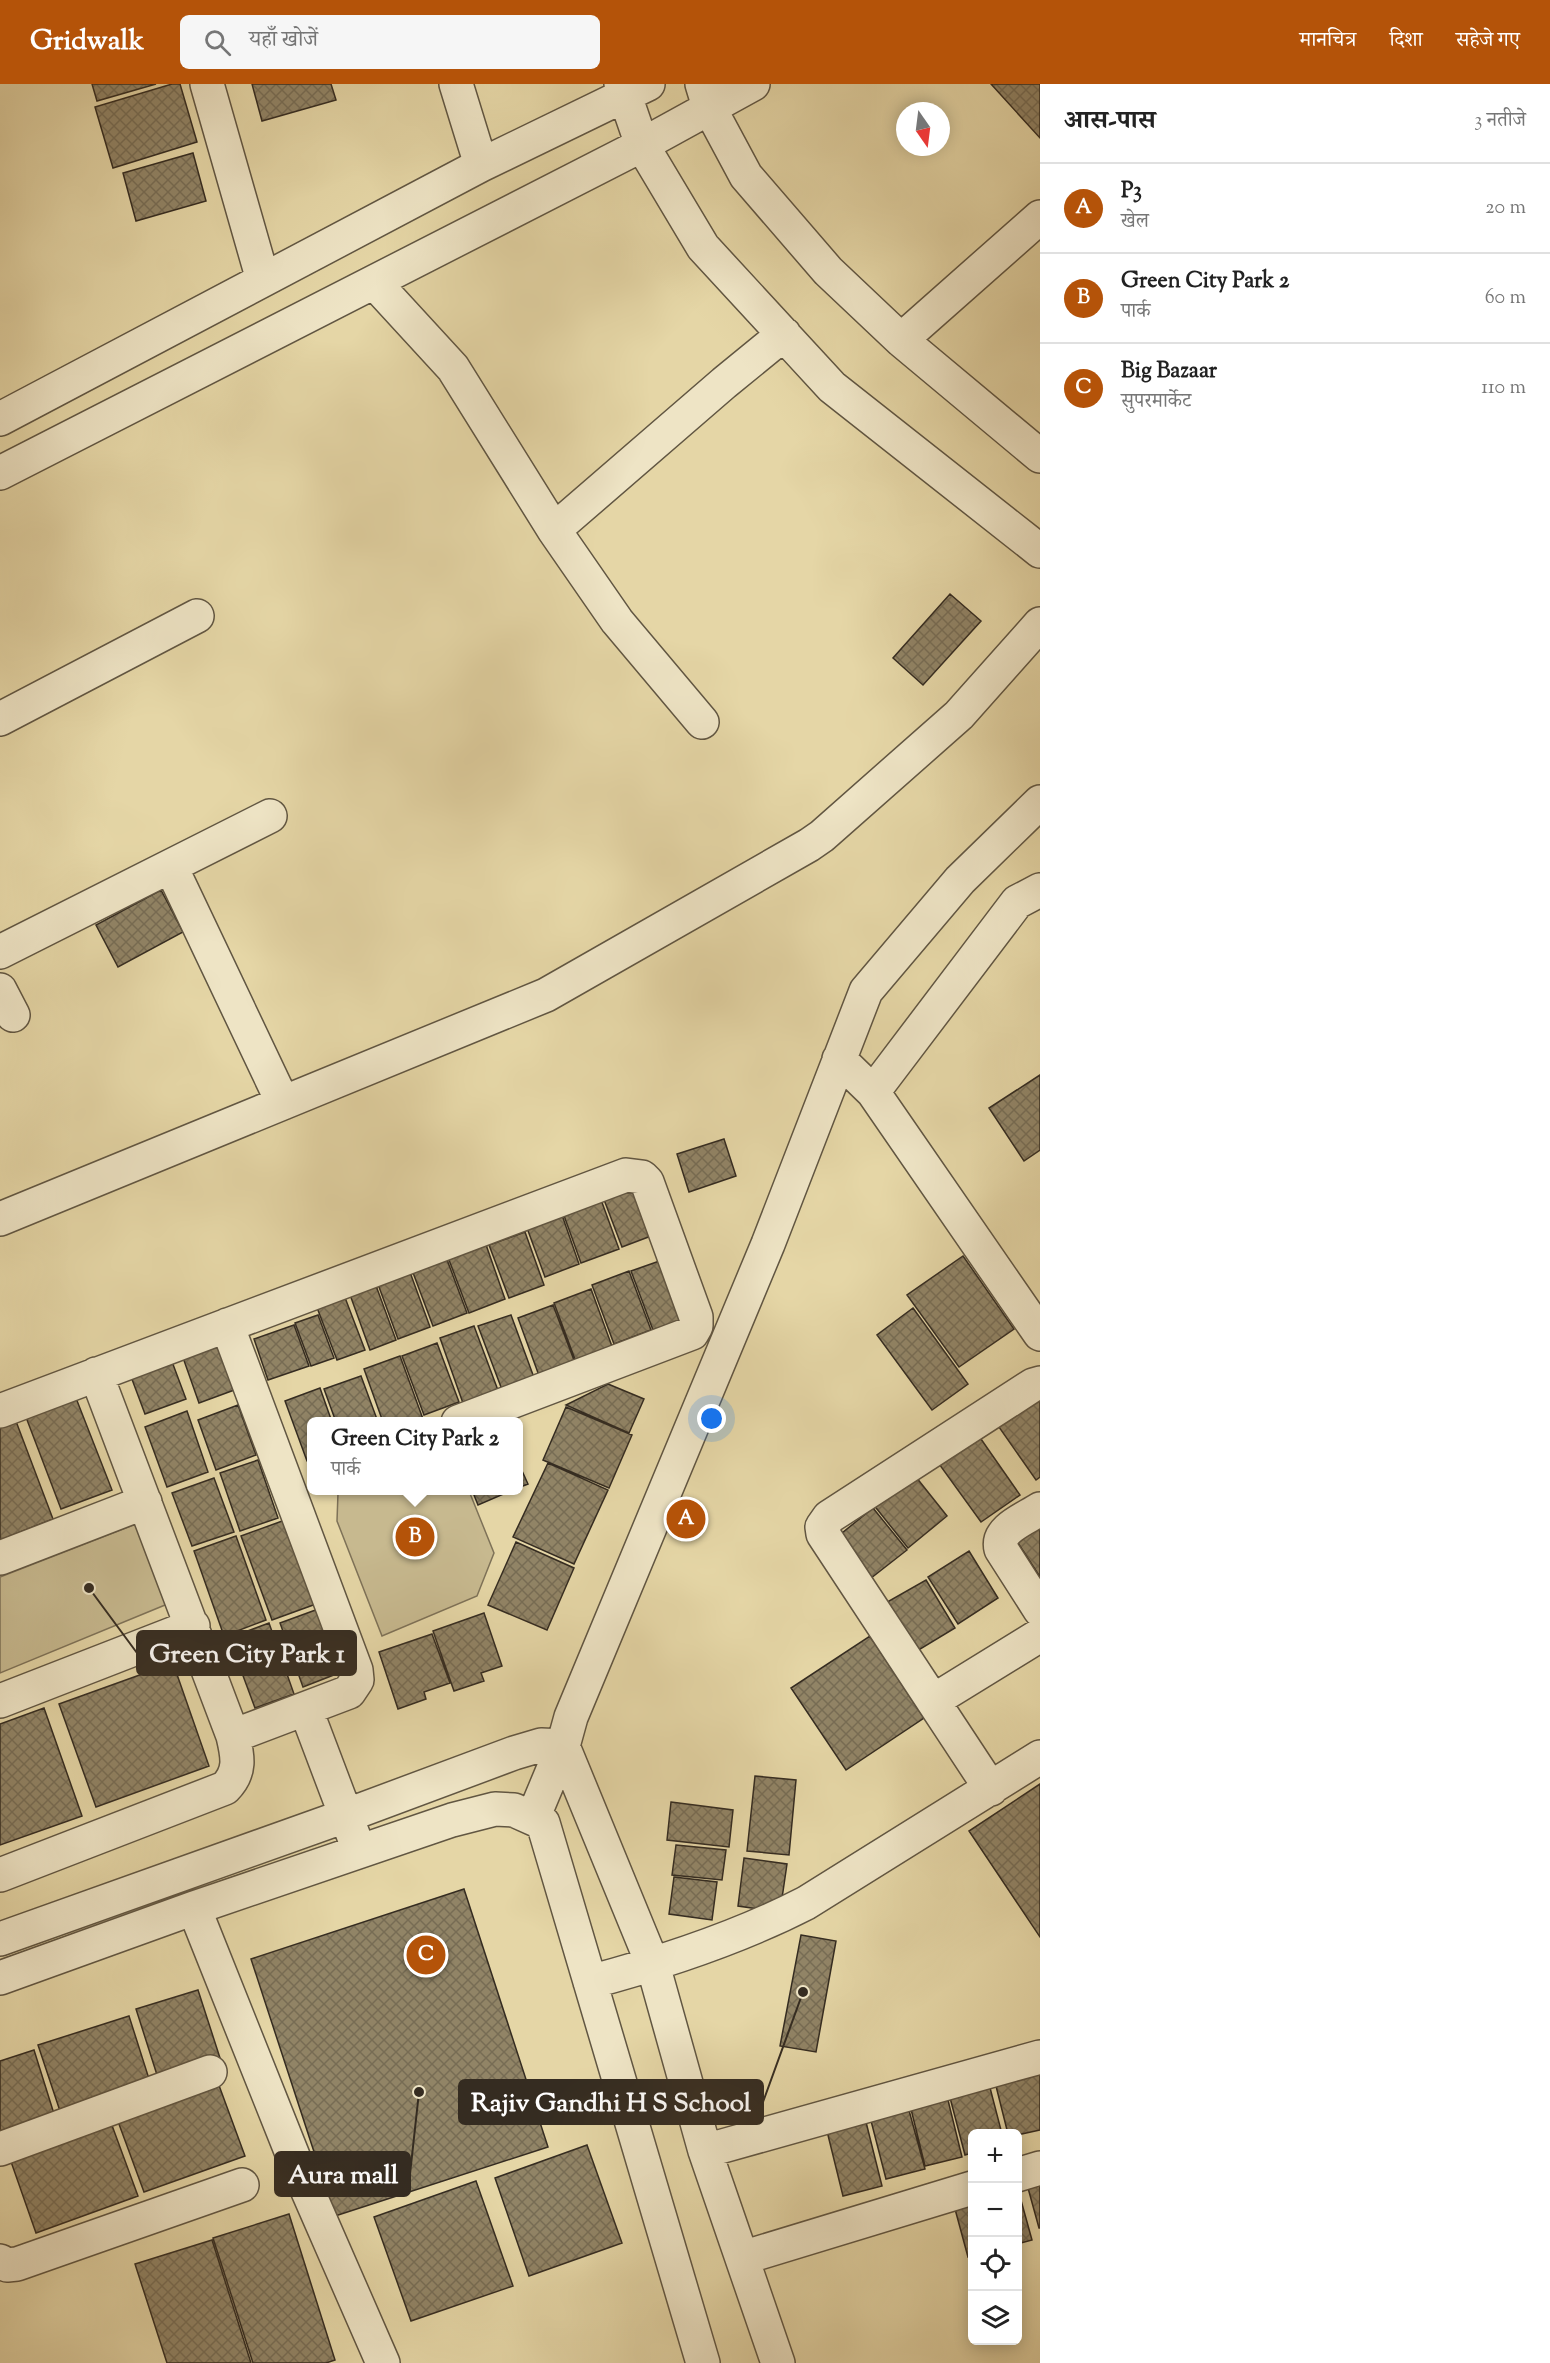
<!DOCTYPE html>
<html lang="hi">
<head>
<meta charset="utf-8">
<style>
  :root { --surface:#fff; --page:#f6f6f6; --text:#222; --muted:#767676; --line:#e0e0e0; --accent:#b45309 }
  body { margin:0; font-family:"Sorts Mill Goudy","Noto Serif Devanagari",serif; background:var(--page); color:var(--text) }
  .controls { position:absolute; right:18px; bottom:18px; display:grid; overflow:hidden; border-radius:9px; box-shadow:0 3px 15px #0003 }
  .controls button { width:54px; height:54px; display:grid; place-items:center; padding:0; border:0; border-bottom:2px solid var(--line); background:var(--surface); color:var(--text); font:30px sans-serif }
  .compass { position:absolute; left:896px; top:18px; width:54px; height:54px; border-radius:50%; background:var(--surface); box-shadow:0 3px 15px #0003; rotate:166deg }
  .you { position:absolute; left:712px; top:1335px; width:21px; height:21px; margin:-15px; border:4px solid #fff; border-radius:50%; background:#1a73e8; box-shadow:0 0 0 9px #1a73e833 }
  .badge { display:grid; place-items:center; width:39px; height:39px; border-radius:50%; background:var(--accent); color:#fff; font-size:20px; font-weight:700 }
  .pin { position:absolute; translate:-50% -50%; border:3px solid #fff; box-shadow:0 2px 6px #0006 }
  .popup { position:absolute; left:307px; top:1333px; width:216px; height:78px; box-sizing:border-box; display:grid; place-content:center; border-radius:9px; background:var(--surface); filter:drop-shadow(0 2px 4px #0005); font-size:20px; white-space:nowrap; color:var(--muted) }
  .popup b { font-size:22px; color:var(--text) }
  .popup::after { content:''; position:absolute; left:50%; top:100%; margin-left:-12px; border:12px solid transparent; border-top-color:var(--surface) }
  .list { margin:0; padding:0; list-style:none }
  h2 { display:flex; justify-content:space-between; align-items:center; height:78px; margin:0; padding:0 24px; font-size:26px }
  h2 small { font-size:20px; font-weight:400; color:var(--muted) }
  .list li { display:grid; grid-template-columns:39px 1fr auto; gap:18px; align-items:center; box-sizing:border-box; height:90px; padding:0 24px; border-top:2px solid var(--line) }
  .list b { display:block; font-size:22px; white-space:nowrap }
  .list p { margin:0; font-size:20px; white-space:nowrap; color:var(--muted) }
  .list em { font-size:20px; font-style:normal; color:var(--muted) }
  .icon { flex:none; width:33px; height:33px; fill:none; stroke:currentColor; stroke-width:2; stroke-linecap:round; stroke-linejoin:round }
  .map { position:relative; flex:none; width:1040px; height:2279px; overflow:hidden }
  header { display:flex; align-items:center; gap:36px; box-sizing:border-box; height:84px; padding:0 30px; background:var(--accent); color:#fff }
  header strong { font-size:28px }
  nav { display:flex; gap:33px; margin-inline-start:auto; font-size:21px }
  .search { width:420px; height:54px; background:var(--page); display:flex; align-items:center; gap:15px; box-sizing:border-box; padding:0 21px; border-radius:9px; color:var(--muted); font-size:22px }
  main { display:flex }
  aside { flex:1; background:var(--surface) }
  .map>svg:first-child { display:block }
  .park { fill:#c7b98f; stroke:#7e7258; stroke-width:1.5 }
  .building { fill:url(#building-cross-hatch); stroke:#352c21; stroke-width:1.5 }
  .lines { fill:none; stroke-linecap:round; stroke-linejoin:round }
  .minor-casing { stroke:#615642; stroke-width:36 }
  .minor { stroke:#eee4c5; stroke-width:33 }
  .leader { fill:none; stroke:#352c21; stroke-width:2 }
  .callout-dot { fill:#352c21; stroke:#eee4c5; stroke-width:2 }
  .callout { fill:#352c21; stroke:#352c21; stroke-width:2 }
  .callout-label { font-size:26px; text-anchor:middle; font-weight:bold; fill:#fff }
</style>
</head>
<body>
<header>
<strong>Gridwalk</strong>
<div class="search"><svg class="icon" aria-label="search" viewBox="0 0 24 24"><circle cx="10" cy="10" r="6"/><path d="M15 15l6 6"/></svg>यहाँ खोजें</div>
<nav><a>मानचित्र</a><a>दिशा</a><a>सहेजे गए</a></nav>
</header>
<main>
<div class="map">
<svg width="1040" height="2279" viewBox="0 0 1040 2279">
  <defs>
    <pattern id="building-cross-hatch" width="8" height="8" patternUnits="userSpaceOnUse" patternTransform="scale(1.5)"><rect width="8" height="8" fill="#918466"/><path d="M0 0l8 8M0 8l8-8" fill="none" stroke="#776c54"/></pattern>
  </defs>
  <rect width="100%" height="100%" fill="#e5d6a6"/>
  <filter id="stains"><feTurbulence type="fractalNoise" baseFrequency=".00333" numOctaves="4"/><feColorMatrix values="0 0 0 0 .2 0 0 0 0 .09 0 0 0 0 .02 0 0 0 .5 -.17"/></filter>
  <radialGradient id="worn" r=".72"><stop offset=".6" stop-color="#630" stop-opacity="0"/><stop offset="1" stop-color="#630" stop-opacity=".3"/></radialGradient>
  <path class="park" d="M344 1407H469L494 1469 477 1512 382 1552 337 1437 338 1409Z
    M149 1435 182 1514 0 1589V1493Z"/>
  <path class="building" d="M92 0H156L97 17Z
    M172 0H180L197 58 113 84 95 23Z
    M252 0H331L336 16 262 37Z
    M991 0H1040V54Z
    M193 69 206 117 136 137 123 89Z
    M950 510 981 537 923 601 893 574Z
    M161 806 183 848 118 883 96 841Z
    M1040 991V1066L1024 1077 989 1024Z
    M724 1055 736 1092 689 1108 677 1070Z
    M641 1099 659 1149 622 1163 603 1113Z
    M600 1113 619 1165 581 1179 562 1126Z
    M562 1131 579 1180 545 1193 527 1144Z
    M525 1148 544 1201 509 1214 489 1161Z
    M484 1155 505 1215 469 1229 446 1168Z
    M443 1165 467 1229 433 1242 409 1178Z
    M963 1172 1014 1245 959 1283 907 1211Z
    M668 1174 689 1233 653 1246 631 1187Z
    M407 1180 430 1243 398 1255 375 1192Z
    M629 1187 651 1246 614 1260 592 1201Z
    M375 1199 396 1256 370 1266 349 1208Z
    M591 1205 613 1265 576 1278 554 1219Z
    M344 1211 365 1266 337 1276 316 1221Z
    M553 1221 577 1284 541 1297 518 1234Z
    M913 1224 968 1300 932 1326 877 1251Z
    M318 1231 334 1274 311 1282 295 1239Z
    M511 1231 536 1299 504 1311 478 1242Z
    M294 1241 309 1282 268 1296 254 1255Z
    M474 1242 499 1309 464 1322 440 1254Z
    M219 1254 237 1305 199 1319 181 1268Z
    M437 1259 459 1318 424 1331 402 1272Z
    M400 1272 423 1335 414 1338H383L364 1285Z
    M171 1275 186 1315 145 1330 130 1290Z
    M361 1292 378 1338H336L324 1305Z
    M608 1300 644 1315 629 1349 566 1321Z
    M320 1304 332 1338H312V1376L307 1377 285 1317Z
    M1040 1308V1393L1036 1396 992 1333Z
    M74 1309 112 1406 61 1425 24 1328Z
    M238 1321 256 1371 216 1386 198 1336Z
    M566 1323 632 1351 609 1404 543 1376Z
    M187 1327 208 1388 167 1403 145 1343Z
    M14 1332 53 1435 0 1456V1338Z
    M974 1345 1020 1411 981 1438 934 1373Z
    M258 1376 278 1434 240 1447 220 1389Z
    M518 1378 528 1400 518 1404Z
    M548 1379 608 1406 574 1480 513 1453Z
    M912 1388 947 1432 908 1464 873 1420Z
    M214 1394 234 1448 192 1462 172 1409Z
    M472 1406H513L478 1421Z
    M873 1424 907 1466 866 1498 832 1457Z
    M285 1436 316 1520 272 1536 241 1452Z
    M1040 1441V1493L1016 1456Z
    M236 1452 266 1536 224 1552 194 1467Z
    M516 1458 574 1484 547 1546 488 1521Z
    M969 1467 998 1514 958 1540 928 1493Z
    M926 1496 955 1544 912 1570 882 1521Z
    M321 1524 344 1587 303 1603 280 1539Z
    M484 1529 502 1582 481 1589 484 1597 454 1607 433 1547Z
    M269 1539 294 1610 255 1624 229 1554Z
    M432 1550 450 1599 424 1608 426 1615 398 1625 379 1568Z
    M870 1552 924 1634 846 1686 791 1604Z
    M173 1579 209 1682 96 1723 59 1620Z
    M44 1624 82 1732 0 1761V1640Z
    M755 1692 796 1696 789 1771 747 1767Z
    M1040 1700V1853L969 1747Z
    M671 1718 733 1726 729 1763 667 1756Z
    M676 1761 726 1766 722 1796 672 1791Z
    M744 1774 787 1780 780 1828 738 1822Z
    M674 1793 717 1798 712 1836 669 1830Z
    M464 1805 548 2063 335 2132 251 1875Z
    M801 1851 836 1857 816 1968 780 1962Z
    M198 1906 220 1974 158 1994 136 1925Z
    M129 1932 150 1998 60 2027 38 1961Z
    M34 1966 55 2033 0 2050V1977Z
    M1040 1986V2046L1017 2051V2050H1008L995 1998Z
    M217 1996 245 2072 144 2108 116 2032Z
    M988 1996 1002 2050H972V2069L965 2071 948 2006Z
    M946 2008 962 2073 925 2082 909 2017Z
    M907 2019 925 2085 886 2095 869 2029Z
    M865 2034 882 2102 843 2112 826 2043Z
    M110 2036 138 2112 36 2149 9 2072Z
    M587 2061 622 2159 529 2192 495 2094Z
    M476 2097 513 2202 411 2237 374 2133Z
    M1040 2101V2144H1039L1028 2104Z
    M1017 2109H1019L1032 2156 1017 2160Z
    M972 2121V2172L968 2173 955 2125Z
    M289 2130 335 2276 326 2279H253L213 2154Z
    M212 2156 251 2279H167L135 2180Z"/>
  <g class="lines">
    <g class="minor-casing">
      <path id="minor" d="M207 0 263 196
        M456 0 481 81
        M621 0 642 61 703 163 832 303 1040 467
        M702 0 709 23 746 92 828 187 901 256 1040 372
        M374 198 453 284 554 446 617 537 702 638
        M901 256 1040 133
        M0 335 481 81 648 0
        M0 389 642 61 753 0
        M554 446 724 299 784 250
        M0 635 197 532
        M171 783 283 1019
        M0 868 270 732
        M0 906 13 931
        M839 975 873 1008 1040 1250
        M873 1008 1017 818 1040 806
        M0 1135 546 911 809 761 822 752 959 631 1040 540
        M227 1241 356 1586 357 1596 349 1608 233 1652
        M0 1327 626 1091 642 1093 647 1098 696 1233V1242L692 1249 458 1338
        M1040 1425C1025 1435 996 1445 1001 1465L1040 1526
        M0 1474 145 1418
        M0 1617 193 1542
        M933 1617 1040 1551
        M306 1626 354 1753
        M563 1662 653 1881 705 2067 778 2279
        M991 1705 823 1450 822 1443 829 1433 1033 1301 1040 1299
        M533 1734 563 1662 571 1633 768 1160 866 907 960 796 1040 718
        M0 1791 225 1704C241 1688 238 1673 233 1652L96 1290
        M194 1824 299 2087 383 2279
        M0 1855 345 1732 514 1669 541 1661 563 1662
        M0 1894 194 1824 452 1736 495 1725 514 1726 543 1739 703 2279
        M590 1898C665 1878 738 1854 806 1819L1040 1673
        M0 2065 210 1988
        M705 2067 1040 1973
        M1017 2091 1040 2084
        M742 2174 972 2104
        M0 2177 7 2181 17 2180 242 2101"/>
    </g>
    <use href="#minor" class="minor"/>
  </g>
  <path class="leader" d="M89 1504L137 1569M803 1908L763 2018M419 2008L410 2090"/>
  <g class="callout-dot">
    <circle cx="89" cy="1504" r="6"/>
    <circle cx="803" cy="1908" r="6"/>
    <circle cx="419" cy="2008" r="6"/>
  </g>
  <g class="callout">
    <rect x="137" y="1547" width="219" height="44" rx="6"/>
    <rect x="459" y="1996" width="304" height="44" rx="6"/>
    <rect x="275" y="2068" width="135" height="44" rx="6"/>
  </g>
  <g class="callout-label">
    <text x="247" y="1578">Green City Park 1</text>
    <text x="611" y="2027">Rajiv Gandhi H S School</text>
    <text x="343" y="2099">Aura mall</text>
  </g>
  <rect width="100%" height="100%" filter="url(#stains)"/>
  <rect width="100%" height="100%" fill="url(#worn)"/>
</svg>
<div class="controls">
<button>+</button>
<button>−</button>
<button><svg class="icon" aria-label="locate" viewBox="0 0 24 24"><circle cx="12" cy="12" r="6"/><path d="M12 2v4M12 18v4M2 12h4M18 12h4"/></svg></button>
<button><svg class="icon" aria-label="layers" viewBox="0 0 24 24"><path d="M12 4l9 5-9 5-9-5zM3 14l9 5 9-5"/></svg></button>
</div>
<svg class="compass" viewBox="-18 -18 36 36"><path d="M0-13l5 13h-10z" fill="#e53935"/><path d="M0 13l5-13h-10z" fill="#767676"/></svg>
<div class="you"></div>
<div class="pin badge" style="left:686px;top:1435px">A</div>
<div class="pin badge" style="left:415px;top:1453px">B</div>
<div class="popup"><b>Green City Park 2</b>पार्क</div>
<div class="pin badge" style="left:426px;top:1871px">C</div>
</div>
<aside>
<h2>आस-पास<small>3 नतीजे</small></h2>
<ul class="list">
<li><span class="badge">A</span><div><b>P3</b><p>खेल</p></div><em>20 m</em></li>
<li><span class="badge">B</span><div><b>Green City Park 2</b><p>पार्क</p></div><em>60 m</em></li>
<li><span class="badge">C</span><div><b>Big Bazaar</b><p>सुपरमार्केट</p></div><em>110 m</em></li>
</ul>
</aside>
</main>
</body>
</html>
